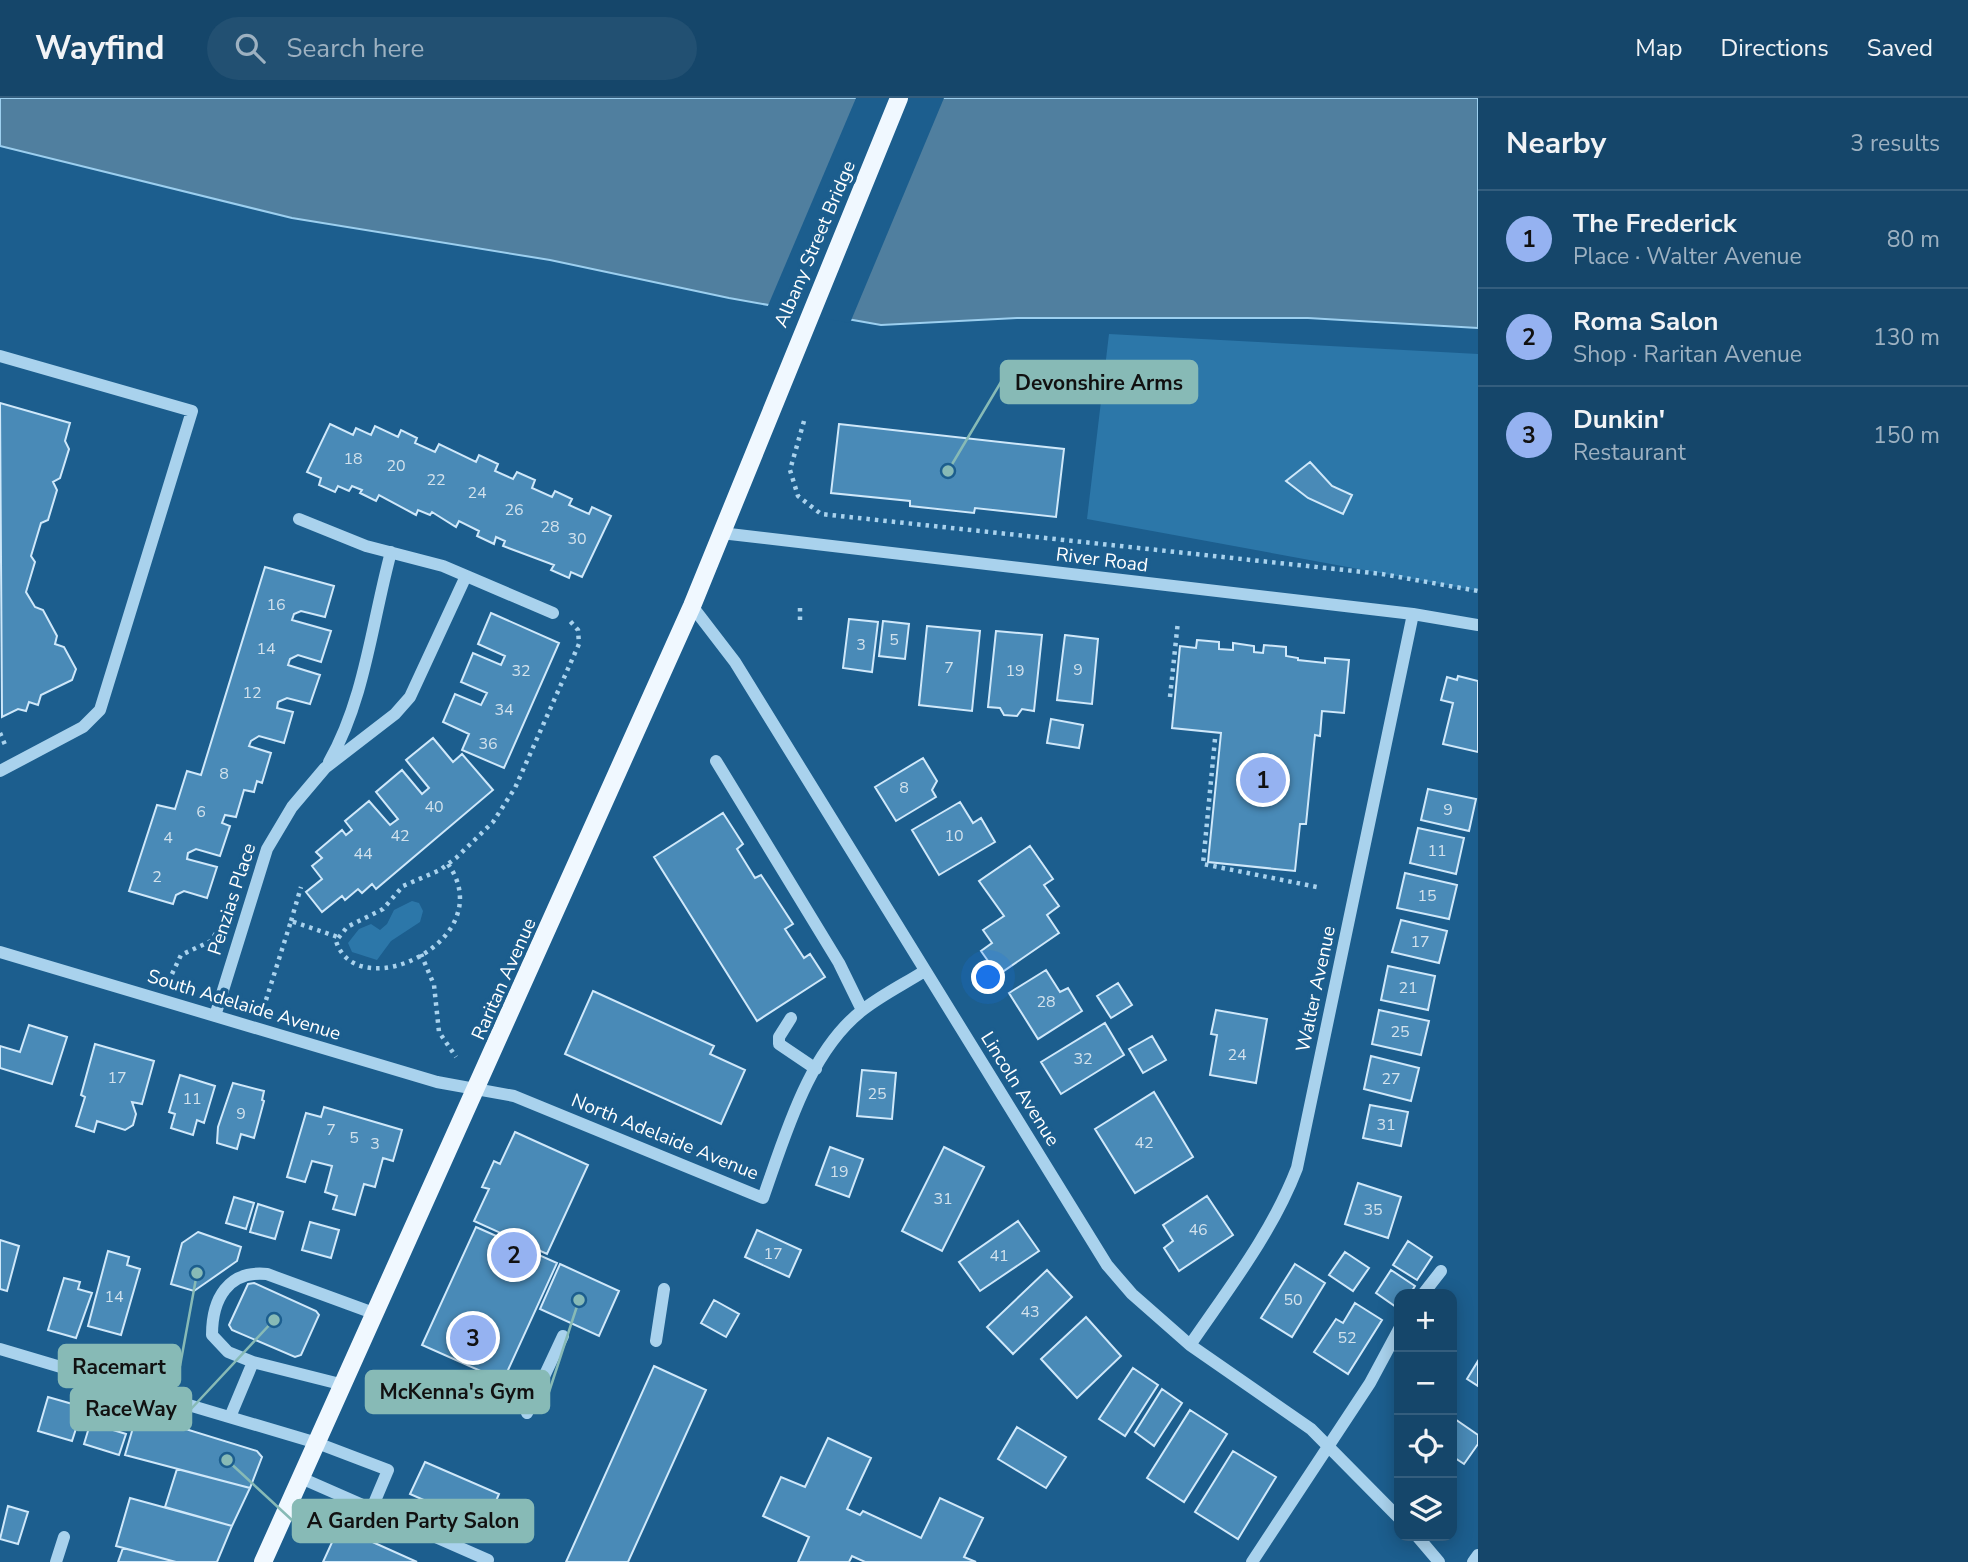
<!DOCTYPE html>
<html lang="en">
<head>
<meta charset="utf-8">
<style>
  :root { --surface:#15466a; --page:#225072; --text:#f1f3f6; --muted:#9db1c1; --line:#345e7e; --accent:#95b2f1 }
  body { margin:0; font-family:"Nunito Sans",sans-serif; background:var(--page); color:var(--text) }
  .controls { position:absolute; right:21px; bottom:21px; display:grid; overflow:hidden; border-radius:14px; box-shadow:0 4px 18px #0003 }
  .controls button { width:63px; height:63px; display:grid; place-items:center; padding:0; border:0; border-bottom:2px solid var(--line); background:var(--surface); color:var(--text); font:35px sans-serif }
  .you { position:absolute; left:989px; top:880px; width:24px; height:24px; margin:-18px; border:5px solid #fff; border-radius:50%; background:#1a73e8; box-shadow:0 0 0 10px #1a73e833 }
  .badge { display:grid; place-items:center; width:46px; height:46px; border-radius:50%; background:var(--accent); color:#111; font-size:23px; font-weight:700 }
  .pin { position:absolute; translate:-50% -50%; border:4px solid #fff; box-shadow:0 2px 7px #0006 }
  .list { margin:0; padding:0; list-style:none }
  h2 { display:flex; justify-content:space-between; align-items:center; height:91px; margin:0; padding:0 28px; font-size:30px }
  h2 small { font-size:23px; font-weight:400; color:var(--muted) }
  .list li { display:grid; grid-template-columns:46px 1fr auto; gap:21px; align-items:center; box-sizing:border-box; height:98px; padding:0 28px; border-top:2px solid var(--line) }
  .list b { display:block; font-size:26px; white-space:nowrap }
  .list p { margin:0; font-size:23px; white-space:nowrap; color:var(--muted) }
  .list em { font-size:23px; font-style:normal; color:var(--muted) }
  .icon { flex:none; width:38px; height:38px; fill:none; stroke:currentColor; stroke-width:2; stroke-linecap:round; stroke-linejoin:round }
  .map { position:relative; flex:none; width:1478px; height:1464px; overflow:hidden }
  header { display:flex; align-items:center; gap:42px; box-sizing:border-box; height:98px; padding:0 35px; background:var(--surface); border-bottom:2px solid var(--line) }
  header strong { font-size:33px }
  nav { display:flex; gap:38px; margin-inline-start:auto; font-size:24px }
  .search { width:490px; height:63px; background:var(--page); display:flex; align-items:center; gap:18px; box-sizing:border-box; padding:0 24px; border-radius:38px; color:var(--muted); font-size:26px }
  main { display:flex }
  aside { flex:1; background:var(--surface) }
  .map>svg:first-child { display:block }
  .green { fill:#2c77a9 }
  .water { fill:#507f9f; stroke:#9ccfef; stroke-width:2 }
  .pier { fill:#1c5e8e }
  .building { fill:#498ab7; stroke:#cfe8fa; stroke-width:2 }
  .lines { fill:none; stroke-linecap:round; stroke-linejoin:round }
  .path { stroke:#a9d2ed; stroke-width:4.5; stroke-dasharray:3.5 5; stroke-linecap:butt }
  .minor { stroke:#a9d2ed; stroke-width:12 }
  .major { stroke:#f0f8ff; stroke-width:18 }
  .labels { text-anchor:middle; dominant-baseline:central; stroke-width:7; stroke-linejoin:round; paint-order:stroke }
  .number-label { font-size:16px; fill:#d2e2ed }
  .street-label { font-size:19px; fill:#fff; stroke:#1c5e8e }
  .leader { fill:none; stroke:#87bab6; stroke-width:2.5 }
  .callout-dot { fill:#87bab6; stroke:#1c5e8e; stroke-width:2.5 }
  .callout { fill:#87bab6; stroke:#87bab6; stroke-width:2.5 }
  .callout-label { font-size:21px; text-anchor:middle; font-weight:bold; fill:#111 }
</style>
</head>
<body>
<header>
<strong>Wayfind</strong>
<div class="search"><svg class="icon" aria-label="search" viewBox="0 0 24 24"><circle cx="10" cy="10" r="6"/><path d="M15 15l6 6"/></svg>Search here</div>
<nav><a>Map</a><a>Directions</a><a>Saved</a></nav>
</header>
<main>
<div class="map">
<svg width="1478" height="1464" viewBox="0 0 1478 1464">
  <rect width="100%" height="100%" fill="#1c5e8e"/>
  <path class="green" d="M1109 236 1478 256V493L1087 421Z
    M412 803 419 805 423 813 420 824 391 843 377 862 352 854 348 845 359 831 371 826 380 832 387 826 394 812Z"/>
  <path class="water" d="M0 0H1478V230L1308 220H1017L881 227 729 200 550 162 292 120 0 48Z"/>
  <path class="pier" d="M856 0H944L850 225 767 210Z"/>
  <path class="building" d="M0 305 70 325 65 343 69 351 60 380 53 384 57 392 48 422 41 425 31 458 35 464 26 494 35 509 43 512 57 538 55 546 64 549 76 571 72 582 41 597 38 607 29 604 26 613 18 611 2 619Z
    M330 326 353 337 356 330 371 337 375 328 398 339 401 332 417 340 415 345 435 354 439 346 476 364 479 357 498 366 495 373 513 381 517 374 535 382 532 390 552 399 555 393 572 401 569 407 589 416 592 409 611 418 582 479 571 474 569 480 551 472 554 467 503 448 505 443 496 439 494 446 477 438 479 433 459 423 456 429 432 414 430 417 418 412 416 417 379 397 376 403 360 395 362 392 352 388 349 393 338 388 335 394 319 387 321 380 307 374Z
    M839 326 1064 351 1056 419 975 410 974 415 910 408V403L831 395Z
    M1310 364 1332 388 1352 397 1343 416 1308 400 1286 383Z
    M265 469 334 488 325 519 301 513 294 516 292 522 331 533 321 564 298 557 290 561 288 567 320 577 310 606 287 600 278 604 277 610 293 614 284 645 259 638 251 643 249 648 271 655 262 685 257 683 254 694 244 692 236 719 225 717 222 725 230 728 220 758 196 751 188 755 187 761 217 769 207 800 184 793 176 797 173 806 129 793 157 707 175 711 187 673 201 677Z
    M491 515 559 545 504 670 462 652 469 636 443 624 455 596 481 607 487 595 461 584 473 555 501 567 505 558 478 546Z
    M849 521 878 524 872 574 843 570Z
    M883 523 909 526 905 561 879 558Z
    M927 528 980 533 972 613 919 607Z
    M996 533 1042 537 1034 613 1022 611 1017 618 1004 617 1000 610 988 609Z
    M1065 537 1098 541 1092 606 1057 602Z
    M1197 542 1219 544V551L1233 552V545L1254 548V554L1263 555 1264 547 1286 549V558L1298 560V562L1325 565V560L1349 562 1344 615 1322 613 1320 638 1315 637 1306 726H1300L1295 773 1208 764 1221 635 1172 630 1180 548 1196 550Z
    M1458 578 1478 583V654L1443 646 1453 605 1441 602 1447 579 1457 582Z
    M1051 621 1083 627 1079 650 1047 645Z
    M433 640 453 664 462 656 493 692 376 791 372 786 362 795 358 791 345 802 342 798 322 814 306 794 322 781 312 768 322 760 316 754 342 732 346 737 352 732 345 723 369 703 390 727 398 721 376 694 402 672 422 696 429 690 406 662Z
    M923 660 937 683 932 692 936 699 896 723 875 689Z
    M1428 691 1476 701 1469 733 1421 722Z
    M960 704 973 725 981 720 995 744 939 777 912 732Z
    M723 715 743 746 737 751 755 780 761 777 793 826 785 831 804 860 810 856 825 879 757 923 654 759Z
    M1418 730 1464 740 1456 776 1410 765Z
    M1030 748 1053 781 1044 787 1059 808 1047 817 1059 835 998 877 981 853 992 845 983 832 1004 818 979 783Z
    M1405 775 1457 787 1449 821 1397 810Z
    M1401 822 1447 833 1439 865 1392 854Z
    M1388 868 1435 878 1428 912 1381 902Z
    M1046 872 1060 894 1068 890 1082 913 1038 941 1009 895Z
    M1118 885 1132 907 1111 920 1097 898Z
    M593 893 714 948 710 956 745 972 721 1026 565 956Z
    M1216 912 1267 921 1256 985 1210 977 1217 937 1211 936Z
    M1379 912 1429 923 1421 957 1372 946Z
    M1105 925 1124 957 1061 996 1041 964Z
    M29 927 67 939 52 986 0 970V948L20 954Z
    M1152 938 1166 962 1143 975 1129 951Z
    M95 946 154 963 142 1006 132 1004 136 1016 133 1027 125 1032 97 1023 94 1034 76 1028 85 999 81 997Z
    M1371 958 1419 970 1411 1003 1364 991Z
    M862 972 896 975 892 1021 857 1018Z
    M180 977 215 988 204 1025 197 1022 193 1037 171 1030 175 1016 169 1014Z
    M233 985 264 993 262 1002 264 1003 254 1040 241 1036 237 1051 217 1045 218 1029Z
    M1154 994 1193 1059 1135 1095 1095 1031Z
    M1370 1007 1408 1014 1401 1048 1363 1040Z
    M324 1009 402 1032 393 1063 383 1060 375 1089 364 1086 355 1117 333 1111 337 1098 325 1094 332 1068 312 1063 305 1084 287 1079 306 1015 321 1019Z
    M515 1034 588 1067 547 1156 474 1123 489 1091 482 1089 494 1063 500 1066Z
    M830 1049 863 1061 849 1099 816 1087Z
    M944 1049 984 1069 942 1153 902 1133Z
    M1358 1085 1401 1099 1388 1140 1345 1126Z
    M1207 1098 1233 1137 1179 1173 1164 1150 1173 1143 1163 1127Z
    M234 1099 254 1105 246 1131 226 1125Z
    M258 1106 283 1114 275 1141 250 1134Z
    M1018 1123 1039 1153 980 1193 959 1164Z
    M310 1124 339 1132 331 1160 302 1152Z
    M476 1129 557 1165 503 1283 422 1247Z
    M757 1132 801 1152 789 1179 745 1159Z
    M198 1134 241 1149 237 1163 194 1193 171 1186 182 1145Z
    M0 1142 19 1148 7 1193 0 1191Z
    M1408 1143 1432 1159 1417 1182 1393 1167Z
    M108 1153 129 1159 127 1167 140 1171 121 1237 88 1228Z
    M1345 1154 1369 1170 1353 1193 1329 1177Z
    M560 1166 619 1193 599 1238 540 1211Z
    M1295 1166 1325 1185 1292 1239 1261 1220Z
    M1047 1172 1072 1199 1013 1256 987 1229Z
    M1391 1172 1415 1188 1410 1196H1399V1211L1376 1195Z
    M64 1180 80 1184 78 1191 92 1195 76 1240 48 1232Z
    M254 1185 316 1213 319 1217 301 1257 295 1259 232 1232 229 1227 248 1186Z
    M714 1202 739 1216 726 1239 701 1225Z
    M1355 1205 1382 1222 1348 1276 1314 1254 1336 1221 1343 1225Z
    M1086 1219 1121 1258 1077 1300 1041 1261Z
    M1478 1263V1288L1467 1281Z
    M654 1268 706 1292 628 1464H566Z
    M1133 1270 1158 1287 1125 1338 1099 1321Z
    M1162 1291 1182 1305 1154 1348 1135 1334Z
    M48 1299 83 1309 72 1343 38 1333Z
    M1190 1312 1227 1336 1184 1404 1147 1380Z
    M94 1313 114 1319 110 1331 126 1336 119 1357 84 1346Z
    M137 1316 257 1353 262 1359 250 1390 125 1357Z
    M1452 1319 1478 1337V1346L1464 1366 1452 1358Z
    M1017 1329 1066 1359 1046 1390 998 1361Z
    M828 1340 871 1360 847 1411 860 1417 863 1413 921 1440 940 1400 983 1420 964 1459 976 1464H865L852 1458 849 1464H798L809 1439 763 1418 781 1379 805 1389Z
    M1233 1353 1276 1379 1238 1441 1195 1414Z
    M425 1364 499 1396 485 1429 410 1396Z
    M177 1371 250 1390 232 1428 165 1409Z
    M130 1400 232 1428 217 1464H176L116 1448Z
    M8 1408 28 1414 18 1446 0 1441Z
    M339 1429 417 1464H323Z
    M123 1450 176 1464H118Z"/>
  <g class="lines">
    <path class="path" d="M804 323 790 372 798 398 821 416 1382 476 1478 493
      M800 510V524
      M1170 599 1178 523
      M0 635 6 649
      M1215 641 1203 766 1317 789
      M448 766C502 842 357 910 336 843L347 829 383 811 403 788 440 772 456 760 493 724 515 690 579 546 578 532 570 523
      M291 823 301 789
      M421 856 434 887 439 934 456 959
      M172 876 181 857 211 843 218 832
      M266 902 291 823 338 839"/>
    <path class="minor" d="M0 258 192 313 100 612 83 629 0 673
      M299 421 366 448 443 468 553 515
      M721 435 1413 516 1478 527
      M692 508 735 564 1107 1167 1132 1196 1190 1247 1311 1331 1399 1420
      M716 663 839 865 862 912
      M329 664C365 601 372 524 391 454
      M0 854 437 984 514 998 763 1100C785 1038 809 952 864 911 882 897 904 886 923 874
      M215 918 267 751 292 709 325 670 395 616 410 599 466 478
      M791 920 779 939V946L816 971
      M1423 1196 1441 1173
      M656 1243 664 1191
      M1190 1247C1229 1190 1272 1135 1297 1070L1413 516
      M0 1251 317 1345 388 1372 372 1410
      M253 1264 344 1287
      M527 1315 563 1238
      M230 1319 253 1264 228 1254 212 1237C212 1201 228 1172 267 1176L376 1216
      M301 1380 488 1462
      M1417 1438 1439 1464
      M56 1464 64 1439
      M1252 1464 1370 1285 1399 1231
      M1473 1464 1478 1457"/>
    <path class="major" d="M263 1464 692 508 899 0"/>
  </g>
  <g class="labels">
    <g class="number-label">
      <text x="353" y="361">18</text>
      <text x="396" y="368">20</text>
      <text x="436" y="382">22</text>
      <text x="477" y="395">24</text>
      <text x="514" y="412">26</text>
      <text x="550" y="429">28</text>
      <text x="577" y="441">30</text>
      <text x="276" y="507">16</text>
      <text x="894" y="542">5</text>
      <text x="861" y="547">3</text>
      <text x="266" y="551">14</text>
      <text x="949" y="570">7</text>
      <text x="1078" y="572">9</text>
      <text x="521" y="573">32</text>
      <text x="1015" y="573">19</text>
      <text x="252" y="595">12</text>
      <text x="504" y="612">34</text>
      <text x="488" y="646">36</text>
      <text x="224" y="676">8</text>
      <text x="904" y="690">8</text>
      <text x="434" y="709">40</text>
      <text x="1448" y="712">9</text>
      <text x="201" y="714">6</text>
      <text x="400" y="738">42</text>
      <text x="954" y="738">10</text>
      <text x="168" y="740">4</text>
      <text x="1437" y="753">11</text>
      <text x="363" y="756">44</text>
      <text x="157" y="779">2</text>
      <text x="1427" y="798">15</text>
      <text x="1420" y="844">17</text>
      <text x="1408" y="890">21</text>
      <text x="1046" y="904">28</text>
      <text x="1400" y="934">25</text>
      <text x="1237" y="957">24</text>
      <text x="1083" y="961">32</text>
      <text x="117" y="980">17</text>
      <text x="1391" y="981">27</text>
      <text x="877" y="996">25</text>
      <text x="192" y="1001">11</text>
      <text x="241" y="1016">9</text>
      <text x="1386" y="1027">31</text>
      <text x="331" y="1032">7</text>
      <text x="354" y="1040">5</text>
      <text x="1144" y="1045">42</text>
      <text x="375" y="1046">3</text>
      <text x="839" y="1074">19</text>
      <text x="943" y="1101">31</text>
      <text x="1373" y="1112">35</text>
      <text x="1198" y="1132">46</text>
      <text x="773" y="1156">17</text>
      <text x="999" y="1158">41</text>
      <text x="114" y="1199">14</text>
      <text x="1293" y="1202">50</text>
      <text x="1030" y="1214">43</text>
      <text x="1347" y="1240">52</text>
    </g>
    <g class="street-label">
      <text transform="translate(815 146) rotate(-67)">Albany Street Bridge</text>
      <text transform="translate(1102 462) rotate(7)">River Road</text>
      <text transform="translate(232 801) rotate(-72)">Penzias Place</text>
      <text transform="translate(504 881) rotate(-66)">Raritan Avenue</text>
      <text transform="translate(1316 891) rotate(-78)">Walter Avenue</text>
      <text transform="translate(244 907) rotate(17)">South Adelaide Avenue</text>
      <text transform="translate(1020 991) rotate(58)">Lincoln Avenue</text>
      <text transform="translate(665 1039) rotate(22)">North Adelaide Avenue</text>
    </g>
  </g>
  <path class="leader" d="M948 373L1001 284M197 1175L180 1268M579 1202L549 1294M274 1222L191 1311M227 1362L293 1423"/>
  <g class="callout-dot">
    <circle cx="948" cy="373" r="7"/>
    <circle cx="197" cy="1175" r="7"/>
    <circle cx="579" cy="1202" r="7"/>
    <circle cx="274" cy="1222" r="7"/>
    <circle cx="227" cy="1362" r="7"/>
  </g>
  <g class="callout">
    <rect x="1001" y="263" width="196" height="42" rx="7"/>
    <rect x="59" y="1247" width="121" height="42" rx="7"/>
    <rect x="366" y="1273" width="183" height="42" rx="7"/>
    <rect x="71" y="1290" width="120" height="42" rx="7"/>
    <rect x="293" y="1402" width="240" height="42" rx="7"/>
  </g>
  <g class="callout-label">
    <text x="1099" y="292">Devonshire Arms</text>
    <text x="119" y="1276">Racemart</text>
    <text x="457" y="1301">McKenna's Gym</text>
    <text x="131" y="1318">RaceWay</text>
    <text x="413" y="1430">A Garden Party Salon</text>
  </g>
</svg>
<div class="controls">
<button>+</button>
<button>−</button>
<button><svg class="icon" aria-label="locate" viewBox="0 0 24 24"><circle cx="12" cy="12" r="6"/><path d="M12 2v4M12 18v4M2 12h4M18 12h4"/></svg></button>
<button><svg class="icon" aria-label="layers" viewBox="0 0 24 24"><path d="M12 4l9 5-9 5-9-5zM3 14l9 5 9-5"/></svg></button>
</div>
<div class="you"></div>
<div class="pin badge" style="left:1263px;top:682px">1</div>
<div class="pin badge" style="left:514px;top:1157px">2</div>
<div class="pin badge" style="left:473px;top:1240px">3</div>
</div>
<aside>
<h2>Nearby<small>3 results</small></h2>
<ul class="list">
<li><span class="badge">1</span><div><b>The Frederick</b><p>Place · Walter Avenue</p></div><em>80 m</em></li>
<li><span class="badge">2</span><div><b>Roma Salon</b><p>Shop · Raritan Avenue</p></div><em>130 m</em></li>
<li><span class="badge">3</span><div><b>Dunkin'</b><p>Restaurant</p></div><em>150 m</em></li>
</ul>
</aside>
</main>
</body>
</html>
